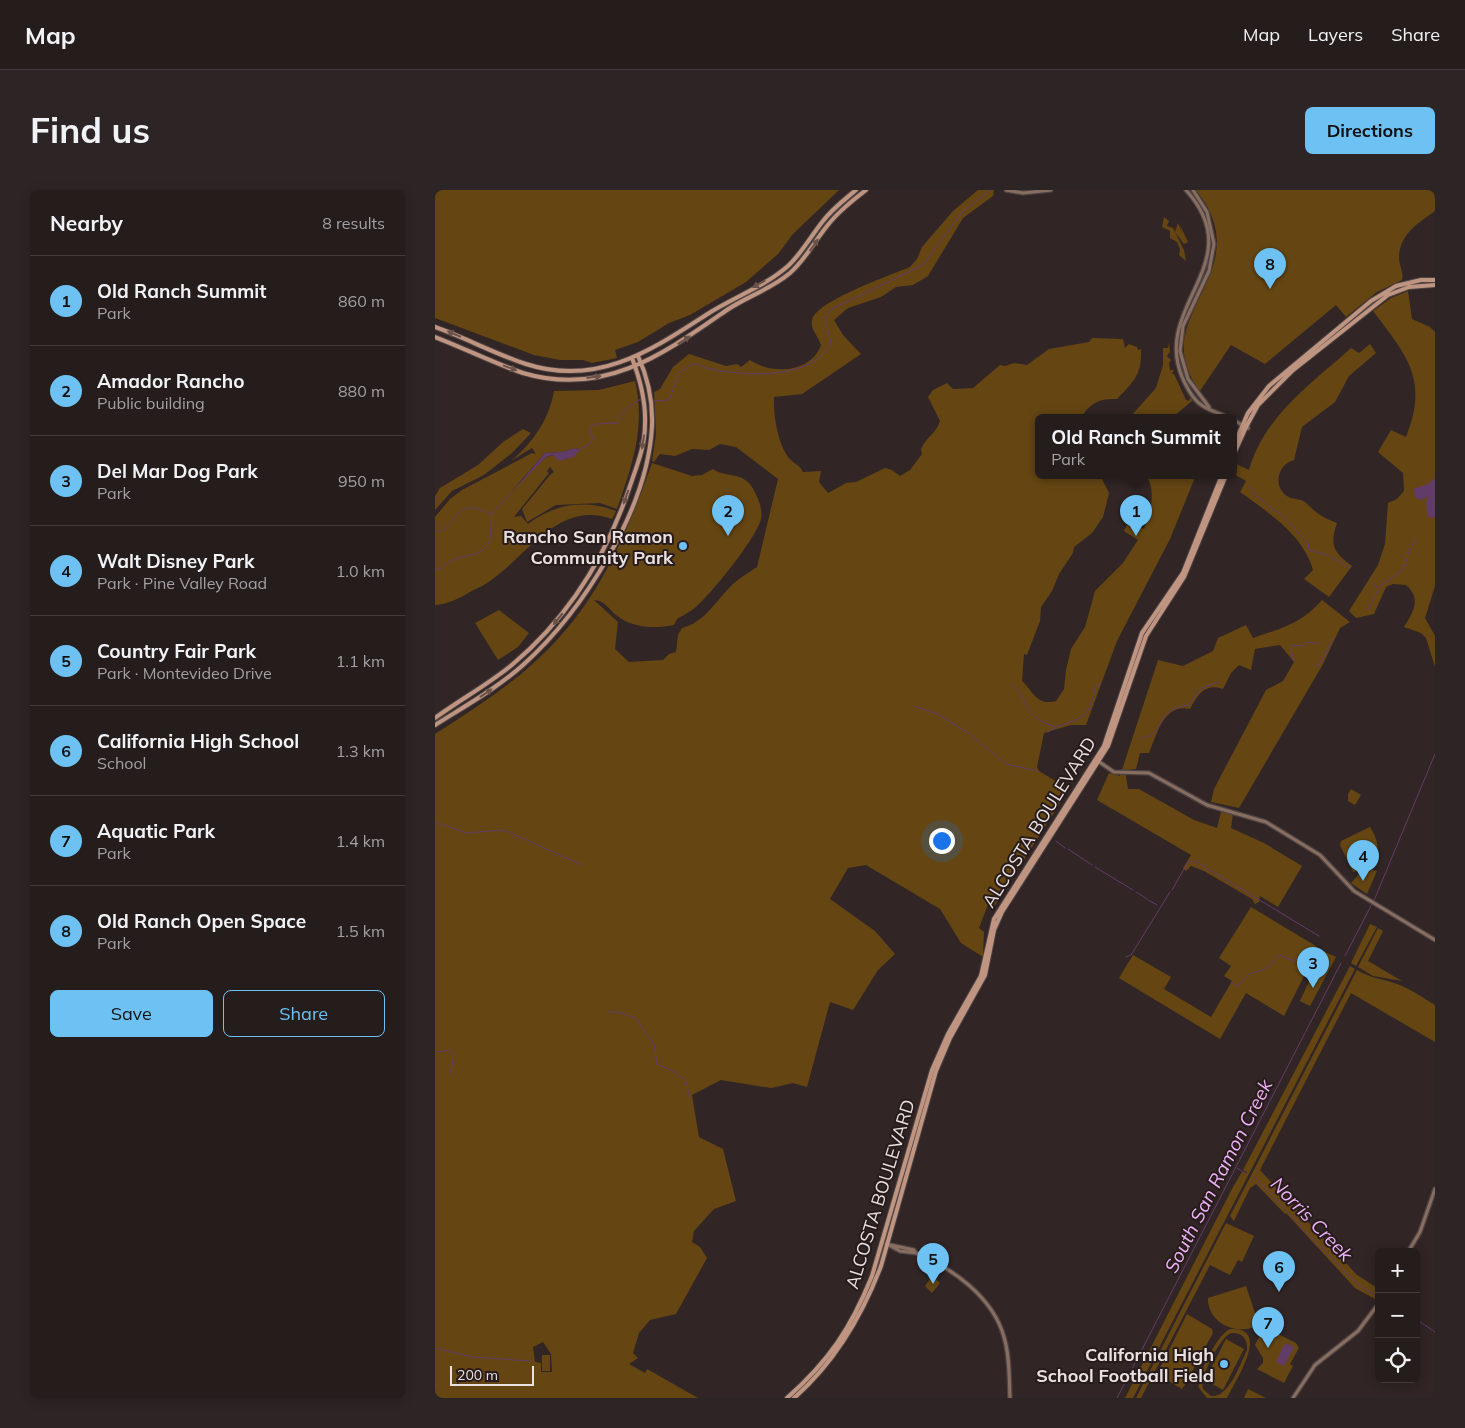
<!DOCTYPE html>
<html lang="en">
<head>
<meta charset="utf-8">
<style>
  :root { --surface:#251c1c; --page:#2d2525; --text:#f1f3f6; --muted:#a3a1a3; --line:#423a3b; --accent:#6ec2f3 }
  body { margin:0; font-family:Mulish,sans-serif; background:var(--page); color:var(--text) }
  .controls { position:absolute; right:15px; bottom:15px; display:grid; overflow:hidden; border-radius:8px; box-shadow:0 2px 12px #0003 }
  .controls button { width:45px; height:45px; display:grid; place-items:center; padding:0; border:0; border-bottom:1px solid var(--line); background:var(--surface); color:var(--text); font:25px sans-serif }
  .scale { position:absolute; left:15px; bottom:12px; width:84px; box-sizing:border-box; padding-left:5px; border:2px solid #e9e0e0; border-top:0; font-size:14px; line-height:18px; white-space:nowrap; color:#e9e0e0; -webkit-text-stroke:4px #271b1b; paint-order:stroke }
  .you { position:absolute; left:506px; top:650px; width:18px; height:18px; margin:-12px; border:4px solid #fff; border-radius:50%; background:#1a73e8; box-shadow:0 0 0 8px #1a73e833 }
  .badge { display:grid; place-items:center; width:32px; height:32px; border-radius:50%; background:var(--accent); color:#111; font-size:16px; font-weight:700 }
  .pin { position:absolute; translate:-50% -41px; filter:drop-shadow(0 1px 2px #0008) }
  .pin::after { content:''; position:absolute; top:26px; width:18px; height:15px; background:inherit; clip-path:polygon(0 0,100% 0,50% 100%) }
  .popup { position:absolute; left:600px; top:224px; width:202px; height:65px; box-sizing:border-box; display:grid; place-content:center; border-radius:8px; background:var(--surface); filter:drop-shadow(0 1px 4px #0005); font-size:16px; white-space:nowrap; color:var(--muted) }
  .popup b { font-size:19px; color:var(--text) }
  .popup::after { content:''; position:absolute; left:50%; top:100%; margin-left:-10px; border:10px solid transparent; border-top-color:var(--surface) }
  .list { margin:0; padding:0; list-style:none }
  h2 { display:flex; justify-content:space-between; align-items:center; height:65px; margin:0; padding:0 20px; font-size:21px }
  h2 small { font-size:16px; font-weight:400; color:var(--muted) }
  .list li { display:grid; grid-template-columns:32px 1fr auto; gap:15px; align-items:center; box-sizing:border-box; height:90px; padding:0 20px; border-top:1px solid var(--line) }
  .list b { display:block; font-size:19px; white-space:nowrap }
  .list p { margin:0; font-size:16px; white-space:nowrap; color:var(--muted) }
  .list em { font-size:16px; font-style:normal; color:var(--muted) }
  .actions { display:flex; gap:10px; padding:15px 20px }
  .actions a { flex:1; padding:11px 0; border:1px solid var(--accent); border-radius:8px; text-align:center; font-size:18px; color:var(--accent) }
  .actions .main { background:var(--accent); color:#111 }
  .icon { flex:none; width:28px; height:28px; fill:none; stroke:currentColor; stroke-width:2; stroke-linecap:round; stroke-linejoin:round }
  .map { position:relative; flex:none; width:1000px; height:1208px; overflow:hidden; border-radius:8px }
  header { display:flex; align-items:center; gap:30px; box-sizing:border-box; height:70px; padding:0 25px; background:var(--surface); border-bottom:1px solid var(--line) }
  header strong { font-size:24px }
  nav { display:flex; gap:28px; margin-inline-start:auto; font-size:18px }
  .intro { display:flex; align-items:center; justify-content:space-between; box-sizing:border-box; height:120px; padding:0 30px }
  h1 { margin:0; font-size:35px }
  .button { padding:12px 22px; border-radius:8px; background:var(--accent); color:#111; font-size:18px; font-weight:700 }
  main { display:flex; gap:30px; padding:0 30px }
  aside { flex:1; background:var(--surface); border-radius:8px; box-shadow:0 2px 12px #0003 }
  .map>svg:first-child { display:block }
  .green { fill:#654613; fill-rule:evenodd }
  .water { fill:#623c69 }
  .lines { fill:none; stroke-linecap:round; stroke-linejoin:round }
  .stream { stroke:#623c69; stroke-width:1 }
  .tertiary-casing { stroke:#4e4343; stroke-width:5.5 }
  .secondary-casing { stroke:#4e4343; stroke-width:6 }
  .tertiary { stroke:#886e61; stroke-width:3 }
  .secondary { stroke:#bf9581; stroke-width:4 }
  .oneway { fill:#6b5249 }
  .poi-dot { fill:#6ec2f3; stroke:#271b1b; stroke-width:2 }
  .labels { text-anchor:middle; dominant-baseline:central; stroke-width:4; stroke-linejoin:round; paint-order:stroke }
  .poi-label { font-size:18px; font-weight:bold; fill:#e9e0e0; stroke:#271b1b; text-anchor:end }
  .street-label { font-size:18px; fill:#e9e0e0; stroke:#271b1b }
  .water-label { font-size:19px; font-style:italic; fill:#ecb1f7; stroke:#271b1b }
</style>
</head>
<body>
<header>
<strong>Map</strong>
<nav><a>Map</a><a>Layers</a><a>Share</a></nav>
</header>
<div class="intro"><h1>Find us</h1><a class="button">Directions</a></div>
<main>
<aside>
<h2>Nearby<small>8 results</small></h2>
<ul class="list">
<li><span class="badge">1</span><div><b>Old Ranch Summit</b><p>Park</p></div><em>860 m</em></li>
<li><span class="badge">2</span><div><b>Amador Rancho</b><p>Public building</p></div><em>880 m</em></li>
<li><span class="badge">3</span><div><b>Del Mar Dog Park</b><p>Park</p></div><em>950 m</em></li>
<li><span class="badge">4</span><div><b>Walt Disney Park</b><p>Park · Pine Valley Road</p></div><em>1.0 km</em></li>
<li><span class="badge">5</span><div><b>Country Fair Park</b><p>Park · Montevideo Drive</p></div><em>1.1 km</em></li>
<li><span class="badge">6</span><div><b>California High School</b><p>School</p></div><em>1.3 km</em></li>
<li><span class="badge">7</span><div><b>Aquatic Park</b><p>Park</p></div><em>1.4 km</em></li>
<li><span class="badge">8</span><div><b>Old Ranch Open Space</b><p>Park</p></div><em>1.5 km</em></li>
</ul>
<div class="actions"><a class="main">Save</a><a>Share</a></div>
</aside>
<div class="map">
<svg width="1000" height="1208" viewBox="0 0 1000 1208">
  <rect width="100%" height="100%" fill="#312525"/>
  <path class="green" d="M0 0H404L358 44 343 64 311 92 255 125 234 133 203 152 180 160 182 168 157 173 148 170H125L99 165 0 128Z
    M543 0H559L558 6 528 28 493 86 478 95 461 97 446 107 413 118 399 130 408 145 426 164 367 204 339 207C338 224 343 255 354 268 359 274 365 275 368 282L386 281 384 292 393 303 411 293 421 292 450 278 457 280 465 286 475 280 487 264 486 259C491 247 501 244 505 231L493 207 498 200 512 193 518 199 538 198 565 175 570 176 579 173 592 175 614 159 654 152 657 148 688 149 690 158 694 154 702 157 703 160 706 159C707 185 699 191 682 209 664 208 656 213 646 227H604V285H665L674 303 668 327 657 343 639 357 638 363 624 384 617 401 606 417 605 431 592 465 589 464 587 491C599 502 601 516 621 511L629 499 631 480 636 459 650 437 660 401 688 373 703 350 689 341 693 333 709 339C715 321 722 302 711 285H761L735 349 682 451 651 535H636L609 543 602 577 604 581 634 599 560 715 554 712 544 738 549 742 548 767 526 753 505 719 431 675 413 678 395 709 440 741 460 764 443 780 418 820 395 812 372 897 358 893 336 898 286 890 257 905 264 947 288 959 301 1011 279 1019 259 1041 257 1052 265 1057 272 1068 241 1124 215 1130 204 1143 198 1163 203 1168 194 1174 210 1183 212 1179 263 1208H0V544C42 517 86 489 120 452 168 401 194 338 217 273L257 286 267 285 278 279C290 288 307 281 317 297 322 306 328 317 326 329 322 347 278 402 261 417 255 422 248 425 242 429L239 435C221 439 196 438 181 425 174 420 170 410 159 410L183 432 180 459 194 472 228 470 234 464 241 462 243 445 247 438C269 432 279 414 294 398 301 390 313 383 322 377L343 289 301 257 285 254 274 260 257 259 240 266 225 264 219 272 217 271 221 244 219 202 225 199 238 177 254 164 291 176 302 174 306 177 315 170C337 185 376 183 386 155 384 147 375 139 377 130 381 111 456 85 475 77L482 69 487 57 518 21ZM108 1152 116 1164 117 1182H106V1173L100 1172 98 1157Z
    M761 0H1000V21C983 33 965 44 964 67 964 75 969 83 967 90L942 102 911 127 901 115 830 174 796 155 765 201C707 126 828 84 761 0Z
    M729 27 734 31 732 36 738 38 749 60 751 71 744 65 745 59 742 52 735 48V41L727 37Z
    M743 33 748 46 744 33 753 52 749 54 740 42Z
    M973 101 977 129 995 137 1000 142V396L990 428 1000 446V477L991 448 986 443 969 437C978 422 987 409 971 395L958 394 951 397 939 424 921 428 914 421 943 375 950 354 953 313 962 309 969 301 968 283 943 262 956 240 971 247C994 189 972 166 938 121L956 108Z
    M734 152 735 162 732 166 736 170 734 173 735 180H739L737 184H739L751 210 754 211 756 207 758 210 738 227H695L721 198 728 175V158H733Z
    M935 154 941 163 914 186 900 212 867 237 859 270C843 274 837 296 852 306 857 310 865 308 870 312 883 324 884 326 902 333 894 356 899 362 917 376L894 407 869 389 878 380C869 346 833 322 805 302L811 291 799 284 801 274 814 280C829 226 876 194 916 158L924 163Z
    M200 191C211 237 197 276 182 319L165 313 121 315 92 332 87 319 115 285 119 282 115 277 112 281 114 283 79 327 86 326 93 334C119 314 150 309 181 321L177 329C123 309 91 368 52 393 47 397 41 398 35 402 25 408 13 414 0 415V327L15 309 27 300 97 263 101 264 97 258 76 271C98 252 114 230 119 201L164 200ZM140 258 145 260 132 269 119 265 111 267 77 301 110 263 127 262Z
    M88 239 96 243 77 263 49 285 17 301 0 320V306L5 298 43 275 68 252Z
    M887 410 915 432 905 438 888 474 804 618 776 612 779 599 831 500 848 491 859 472 845 455 820 459 816 480 804 475 796 483 788 499C770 493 763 504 755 519 729 513 722 544 714 563H705L701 579 692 580 691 586 693 599H704L759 630 782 638 786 622 798 624 796 638 829 653 867 676 843 717 825 706 824 712 820 714 817 709 769 681 756 676 751 681 748 678 756 665 662 610 674 583 685 586 723 470 748 476 778 461 783 448 811 435 818 448C847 438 866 434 887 410Z
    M64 420 94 443 83 457 63 470 40 433Z
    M916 599 926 605 920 615 913 611V604Z
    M935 637C949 658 944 678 918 682L905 655 906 651Z
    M933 679 942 681 932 704 916 693 926 682Z
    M816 717 881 756 873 778 849 826 811 803 785 849 684 788 698 765 736 787 729 799 776 827 797 791 789 786 796 776 784 768Z
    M935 734 942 737 921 776 916 773Z
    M943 738 948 741 933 771 967 791 938 786 923 777Z
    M888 761 901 767 875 816 865 811Z
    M915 776 920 779 698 1208H690L798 997 807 982 813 983 808 980Z
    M922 780C935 788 948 789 962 794 976 799 988 808 1000 815V852L916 803 825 980 922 1085 944 1099 942 1110 920 1098 851 1023 850 1024 821 994 815 998 799 1031 795 1026Z
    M791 1033 819 1046 807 1072 803 1070 795 1085 775 1075 706 1208H701Z
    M497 1086 505 1093 497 1103 490 1096Z
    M811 1096 824 1135C803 1147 772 1133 773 1108Z
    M752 1124 777 1139 778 1143 753 1189 761 1185 762 1193 759 1194 753 1190 747 1199 722 1184Z
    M829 1137 861 1153 864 1158 855 1174 858 1176 849 1193 822 1179 828 1173V1168L820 1155Z
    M795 1139C838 1136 799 1193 792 1208H772L764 1198C761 1185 783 1144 795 1139ZM796 1143C807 1142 813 1149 812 1160 805 1174 794 1208 776 1206L768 1199C764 1188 785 1147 796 1143Z
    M791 1149 809 1159 788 1200 770 1190Z
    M107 1165H115V1181H107Z
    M813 1199 831 1208H809Z"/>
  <path class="water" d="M140 258 145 260 138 267 124 271 118 265 111 267 77 302 110 263 127 262Z
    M1000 288V327L996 328 993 327 991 313 993 306 987 310 981 308 978 299 993 294Z
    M850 1153 859 1157 849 1176 841 1172Z"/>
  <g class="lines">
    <path class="stream" d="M218 211 234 210 245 182 257 174C264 173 268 178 275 179 310 186 379 191 396 152L390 130 395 120 488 75 528 21 555 0
      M144 260 155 254 159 247 155 245V238L160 234 182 233 183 226 203 210H206
      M813 295C817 298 818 303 821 305 826 311 832 312 836 319 849 322 862 344 873 353L874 360 893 365
      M0 341C18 343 18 319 34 318 40 317 51 322 57 324L78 301
      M895 366 915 378
      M0 379 5 380C20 361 46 371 54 352 57 345 55 333 57 325
      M937 393 942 397
      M933 420 945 396 968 380 974 362 981 348
      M859 471 856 459 857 455 867 456 872 452 885 454
      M880 476 884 475 898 449
      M578 494C598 517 586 526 621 537 652 526 652 529 661 496L666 494
      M479 516 502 524 532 542 571 574 602 581
      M613 542 620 538
      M705 549C735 542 716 521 753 515L767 498 784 492
      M0 632 31 643 69 640 147 675
      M621 651 630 658
      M633 659 657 675
      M660 677 698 700
      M737 700 753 672 760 671 884 746
      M701 702 712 709
      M713 710 722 715
      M910 766 940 708 1000 564
      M691 767 696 765 735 702
      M796 792 803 796C815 778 822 785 834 776 838 774 840 768 844 765L860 771 869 762H877
      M174 822H183L200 828 219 854 222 874 240 882 251 891 255 909
      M0 862 15 860 19 864 15 885
      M802 978 812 984
      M818 986 912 1084 924 1095 943 1107
      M981 1129 1000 1142
      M0 1158 37 1167 95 1171
      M682 1208 906 773"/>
    <g class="tertiary-casing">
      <path id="tertiary" d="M571 0 588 3 616 0
        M751 0C817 73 715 116 748 189 752 198 759 211 768 216 775 221 785 223 792 227
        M758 0 772 22 779 54 774 81 748 136 745 161 753 189 774 217
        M798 230 813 238
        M663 571 679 582 714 583 772 615 831 632 885 665 919 701 1000 750
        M451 1054 479 1060 481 1063C517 1078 558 1107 569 1147 575 1167 574 1188 575 1208
        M452 1054 465 1061 481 1063
        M973 1062 985 1042 1000 999
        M858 1208 880 1175 923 1141 944 1113"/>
    </g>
    <g class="secondary-casing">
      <path id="secondary" d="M0 137C31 148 60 164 91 174 162 197 215 161 271 125 297 108 329 97 353 76 367 63 376 46 388 31 397 19 409 10 421 0
        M0 147C29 158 58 173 88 183 168 207 227 165 289 122 310 107 335 100 355 83 370 70 379 52 392 36 403 22 417 11 431 0
        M798 257 813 223 834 196 936 111 961 96 986 90H1000
        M798 266 811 237 823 215 857 181 953 105 974 97 1000 95
        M0 528C26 509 54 494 78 474 135 426 173 363 196 293 203 273 210 255 210 234 211 211 205 189 197 168
        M0 535C30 516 61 499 88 475 148 421 213 319 217 236 218 212 213 188 203 166
        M352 1208C394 1171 416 1138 437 1086L497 880 513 844 546 786 559 729 669 556 707 443 748 383 787 285
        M359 1208C400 1172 427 1126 446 1076L501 881 515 848 550 785 559 740 567 722 673 556 711 446 749 387 791 285"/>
    </g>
    <use href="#tertiary" class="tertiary"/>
    <use href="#secondary" class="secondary"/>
  </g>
  <defs><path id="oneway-solid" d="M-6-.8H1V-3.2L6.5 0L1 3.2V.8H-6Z" transform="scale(1.25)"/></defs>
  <g class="oneway">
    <use href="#oneway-solid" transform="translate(379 55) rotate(-55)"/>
    <use href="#oneway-solid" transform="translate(324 94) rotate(150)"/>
    <use href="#oneway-solid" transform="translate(19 144) rotate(-157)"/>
    <use href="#oneway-solid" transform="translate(249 150) rotate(-33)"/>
    <use href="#oneway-solid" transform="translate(75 178) rotate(20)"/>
    <use href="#oneway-solid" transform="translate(159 187) rotate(-7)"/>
    <use href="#oneway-solid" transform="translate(208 252) rotate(99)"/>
    <use href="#oneway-solid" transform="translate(191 307) rotate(110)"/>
    <use href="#oneway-solid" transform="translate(123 429) rotate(130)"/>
    <use href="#oneway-solid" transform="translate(51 503) rotate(-34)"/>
  </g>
  <g class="poi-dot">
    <circle cx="248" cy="356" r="5"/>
    <circle cx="789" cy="1174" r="5"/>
  </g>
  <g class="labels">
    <g class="poi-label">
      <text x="238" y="346">Rancho San Ramon<tspan x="238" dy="21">Community Park</tspan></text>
      <text x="779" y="1164">California High<tspan x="779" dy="21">School Football Field</tspan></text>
    </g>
    <g class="street-label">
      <text transform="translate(604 632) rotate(-58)">ALCOSTA BOULEVARD</text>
      <text transform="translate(445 1004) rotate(-73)">ALCOSTA BOULEVARD</text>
    </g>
    <g class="water-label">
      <text transform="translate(783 986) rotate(-63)">South San Ramon Creek</text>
      <text transform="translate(877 1029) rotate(46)">Norris Creek</text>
    </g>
  </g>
</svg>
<div class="controls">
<button>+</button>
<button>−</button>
<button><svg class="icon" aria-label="locate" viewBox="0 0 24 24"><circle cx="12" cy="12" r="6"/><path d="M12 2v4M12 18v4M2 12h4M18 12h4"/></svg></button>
</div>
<div class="scale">200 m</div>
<div class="you"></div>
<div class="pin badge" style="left:701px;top:346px">1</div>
<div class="popup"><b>Old Ranch Summit</b>Park</div>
<div class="pin badge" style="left:293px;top:346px">2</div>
<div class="pin badge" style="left:878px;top:798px">3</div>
<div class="pin badge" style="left:928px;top:691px">4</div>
<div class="pin badge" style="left:498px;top:1094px">5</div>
<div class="pin badge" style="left:844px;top:1102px">6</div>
<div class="pin badge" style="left:833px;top:1158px">7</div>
<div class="pin badge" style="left:835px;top:99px">8</div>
</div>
</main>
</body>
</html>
